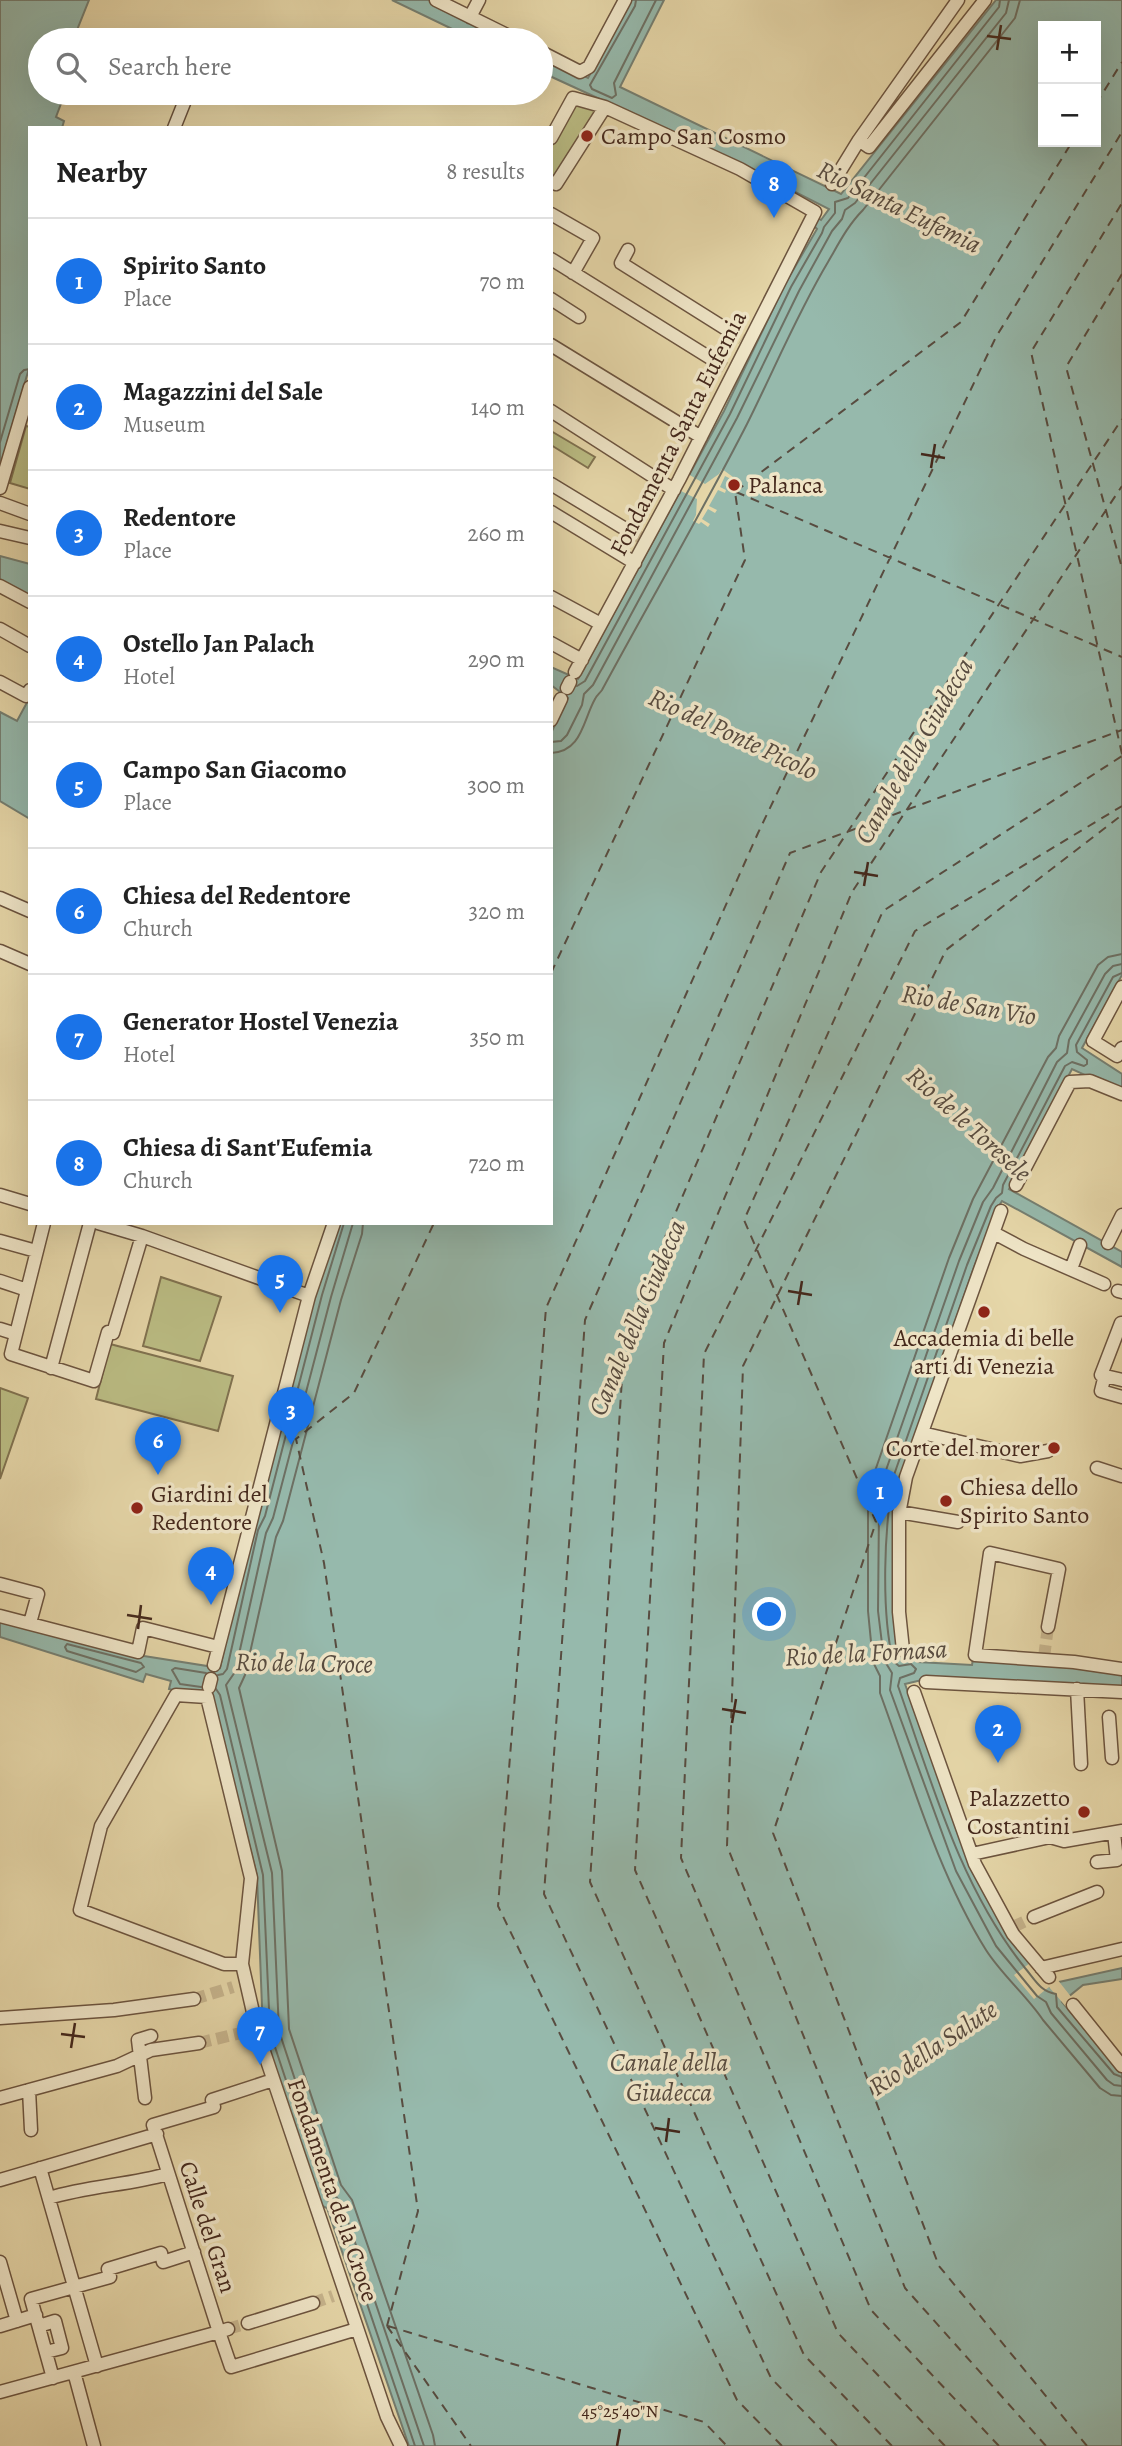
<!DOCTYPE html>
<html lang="en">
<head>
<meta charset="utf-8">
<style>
  :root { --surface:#fff; --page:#f6f6f6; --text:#222; --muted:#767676; --line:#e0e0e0; --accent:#1a73e8 }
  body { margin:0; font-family:Alegreya,serif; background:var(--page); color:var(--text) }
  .controls { position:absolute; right:21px; top:21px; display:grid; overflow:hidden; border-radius:0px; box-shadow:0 7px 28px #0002 }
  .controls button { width:63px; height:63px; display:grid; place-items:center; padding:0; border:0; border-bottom:2px solid var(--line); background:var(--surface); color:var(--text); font:35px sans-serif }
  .you { position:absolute; left:770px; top:1615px; width:24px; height:24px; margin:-18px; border:5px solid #fff; border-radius:50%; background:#1a73e8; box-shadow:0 0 0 10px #1a73e833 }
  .badge { display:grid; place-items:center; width:46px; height:46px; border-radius:50%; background:var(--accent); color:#fff; font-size:23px; font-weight:700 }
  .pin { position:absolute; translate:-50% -58px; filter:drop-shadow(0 2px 4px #0008) }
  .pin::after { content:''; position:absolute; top:37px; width:24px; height:21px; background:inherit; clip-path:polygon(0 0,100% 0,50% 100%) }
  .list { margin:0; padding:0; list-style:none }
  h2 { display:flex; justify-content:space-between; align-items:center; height:91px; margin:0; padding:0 28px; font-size:30px }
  h2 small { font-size:23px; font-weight:400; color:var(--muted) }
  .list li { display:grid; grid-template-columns:46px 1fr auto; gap:21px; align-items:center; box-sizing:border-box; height:126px; padding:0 28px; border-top:2px solid var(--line) }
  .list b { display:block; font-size:26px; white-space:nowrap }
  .list p { margin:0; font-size:23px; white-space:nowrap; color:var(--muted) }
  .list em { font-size:23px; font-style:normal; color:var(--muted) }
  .icon { flex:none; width:38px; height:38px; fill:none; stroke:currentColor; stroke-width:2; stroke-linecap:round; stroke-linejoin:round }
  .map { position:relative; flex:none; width:1122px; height:2446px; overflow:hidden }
  .search { position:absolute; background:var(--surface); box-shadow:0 7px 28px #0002; left:28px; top:28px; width:525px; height:77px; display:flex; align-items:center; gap:18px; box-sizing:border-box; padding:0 24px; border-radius:38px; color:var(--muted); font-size:26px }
  .panel { position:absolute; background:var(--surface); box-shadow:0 7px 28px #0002; left:28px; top:126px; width:525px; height:1099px; border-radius:0px }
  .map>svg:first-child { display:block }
  .green { fill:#bbbd84; stroke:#807250; stroke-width:2 }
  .water { fill:#96b9ac; stroke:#757f72; stroke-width:2; fill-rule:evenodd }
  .pier { fill:#e6d7a9 }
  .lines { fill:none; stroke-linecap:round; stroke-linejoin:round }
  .shore { stroke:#6d7064; stroke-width:2 }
  .ferry { stroke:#584c40; stroke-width:2; stroke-dasharray:9 7; stroke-linecap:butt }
  .street-tunnel { stroke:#c6b48d; stroke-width:12; stroke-dasharray:12 6; stroke-linecap:butt }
  .street-casing { stroke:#6c543f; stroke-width:15 }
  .street { stroke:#efe5c7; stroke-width:12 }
  .ticks { fill:none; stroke:#44281c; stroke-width:2.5 }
  .poi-dot { fill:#8f2418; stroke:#efe5c7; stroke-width:2.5 }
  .labels { text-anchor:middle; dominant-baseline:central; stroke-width:7; stroke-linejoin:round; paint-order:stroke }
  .poi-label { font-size:24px; fill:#44281c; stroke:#efe5c7; text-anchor:start }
  .street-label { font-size:24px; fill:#44281c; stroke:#efe5c7 }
  .water-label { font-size:26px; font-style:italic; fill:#584c40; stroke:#efe5c7 }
  .ticks-label { font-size:18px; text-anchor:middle; fill:#44281c; stroke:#efe5c7; stroke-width:7; stroke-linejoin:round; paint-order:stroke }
</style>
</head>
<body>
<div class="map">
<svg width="1122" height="2446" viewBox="0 0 1122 2446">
  <rect width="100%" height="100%" fill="#e6d7a9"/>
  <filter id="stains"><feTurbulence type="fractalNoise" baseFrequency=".00286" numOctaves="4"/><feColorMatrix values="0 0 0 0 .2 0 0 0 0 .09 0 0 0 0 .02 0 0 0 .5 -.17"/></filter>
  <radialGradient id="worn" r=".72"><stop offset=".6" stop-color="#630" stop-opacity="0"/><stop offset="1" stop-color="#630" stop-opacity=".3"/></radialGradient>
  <path class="green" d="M575 104 600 110 556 182 551 180V145Z
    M26 426 30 427V489L10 483Z
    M551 431 595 457 588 468 551 445Z
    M161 1277 221 1297 200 1361 143 1346Z
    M110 1344 233 1376 218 1431 96 1399Z
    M0 1388 28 1398 0 1479Z"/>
  <path class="water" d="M0 0H89L73 40H40V93H65L56 117 64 121 62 128H30V365L0 467Z
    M392 0H430L512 40H475Z
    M631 0H664L620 87 841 194 996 0H1122V975L1082 1048 1122 1074V1092L1072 1069 1009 1189 1122 1252V1267L1002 1201 997 1209 974 1267 901 1477 898 1651 910 1657 918 1656V1662L972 1665 973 1659 1122 1672V1689L926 1679 905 1684 970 1864 1050 1987 1059 1982 1122 1968V1979L1083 1985 1062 2002 1122 2073V2446H409L327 2208 320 2205 263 2033 257 1876 213 1700 169 1689 171 1681 146 1674 143 1682 0 1637V1619L144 1656 220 1668C253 1518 291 1369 338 1223H551V733L568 698 551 685V667L578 679 724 411 785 284 817 229 814 226 818 218 821 220 829 209 728 158 541 72V55L588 78ZM1043 26H1096V142H1043Z
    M0 556 30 564V598L0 581Z
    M30 697V819L0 801V712L17 721Z"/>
  <path class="pier" d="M722 469 733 477 731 479 725 476 720 487 726 490 725 493 718 490 709 506 717 510 715 513 708 509 702 519 710 524 708 527 701 522 699 524 693 521 696 515 697 499 679 490 688 474 705 484 719 474Z
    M1030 1963 1050 1982 1057 1979 1072 1998 1067 2002 1071 2007 1068 2009 1049 1987 1034 1999 1014 1975Z"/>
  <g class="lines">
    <path class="shore" d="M636 0 635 6 590 85 592 89 612 98 616 95 614 83 656 0
      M0 442 20 374 24 370 30 369
      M577 686 585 681 730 414 791 287 822 233 824 227 835 213V202L848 198 999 7 1000 0
      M551 742 561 741 567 735 582 705 584 694 593 685 737 418 799 291 832 231 842 219 845 210 855 203 1006 13 1009 0
      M551 753C582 752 583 720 595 699 596 696 600 693 602 690 650 601 701 514 747 424 774 370 797 314 828 262 839 243 848 225 863 210L1015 18 1020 0
      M1122 954 1108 957 1098 965 1059 1036 1056 1048 1048 1057 973 1199 949 1258 875 1471 868 1509V1611L873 1662 880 1676V1693C912 1780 937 1871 986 1950 1002 1975 1027 1996 1043 2020L1100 2088 1111 2095 1122 2096
      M1122 964 1113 966 1105 974 1069 1040 1067 1053 1057 1062 993 1188 983 1202 959 1261 885 1473 879 1509 878 1611 884 1660 892 1673 890 1690 956 1871 996 1946 1037 1996 1046 2002 1051 2013 1107 2080 1114 2085 1122 2086
      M1122 973 1113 977 1076 1045 1077 1052 1087 1060V1064L1084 1066 1072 1062 1065 1066 1003 1185 1002 1193 996 1198 991 1206 967 1265 894 1475C884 1527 881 1610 893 1661L899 1666 911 1664 916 1669 914 1673 900 1678 898 1686C932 1783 960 1887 1025 1968 1036 1981 1040 1991 1056 1994L1057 2007 1114 2074 1122 2077
      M353 1223 331 1297 273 1518 266 1533 235 1672 226 1685 272 1873 279 2031 332 2192 342 2204 424 2446
      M363 1223 362 1234 341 1300 283 1521 276 1537 245 1675 239 1688 282 1871 289 2029 341 2185 352 2200 433 2435 435 2446
      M67 1644 141 1663 144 1667 136 1672 67 1651 65 1647Z
      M218 1675 223 1674 227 1669 258 1530 265 1516 322 1295 344 1223
      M201 1687 180 1684 172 1670 175 1668 206 1673
      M216 1689 220 1695 263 1875 270 2032 325 2198 334 2206 415 2446"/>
    <path class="ferry" d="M1096 104 1122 62
      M1122 274 1066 367 1122 568
      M736 491 961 322 1072 142
      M736 492 1122 657
      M1122 754 1031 352 1122 203
      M551 973 745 560 735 492
      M387 2326 418 2211 324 1563 296 1439 354 1393 434 1223
      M387 2326 471 2446
      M388 2326 704 2422 727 2446
      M782 2446 737 2400 498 1906 546 1308 758 833 996 337 1122 132
      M837 2446 771 2378 544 1894 585 1320 790 853 1122 730
      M892 2446 804 2355 590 1882 625 1331 821 872 1122 419
      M945 2446 838 2333 635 1870 664 1343 852 892 1122 486
      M999 2446 871 2310 681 1858 704 1354 915 931 1122 806
      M1046 2446 905 2288 727 1846 743 1366 946 950 1122 815
      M1087 2446 939 2266 773 1833 876 1522 744 1220 883 911 1122 756"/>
    <path class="street-tunnel" d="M726 329 742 339
      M715 361 726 368
      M622 527 643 539
      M1044 1657 1048 1627
      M1013 1927 1034 1917
      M194 1999 233 1987
      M199 2043 249 2031
      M313 2303 333 2296
      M228 2329 248 2323"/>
    <g class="street-casing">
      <path id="street" d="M436 0 517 40
        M470 17 479 0
        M541 52 580 72 589 67 625 0
        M174 128 186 98
        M551 138 573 98 605 107 556 184 551 182
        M859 140 869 147 985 0
        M832 184 859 140 958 0
        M551 214 593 238 573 273
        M628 250 621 263 726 329
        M551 259 715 361
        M551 299 579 317
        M551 345 701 437
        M551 411 674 490
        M551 484 622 527
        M0 488 30 387
        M0 503 30 514
        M551 512 635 563
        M0 531 30 538
        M0 586 30 602
        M551 597 601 624
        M0 629 30 646
        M551 643 582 660
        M575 672 679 480 815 212 740 169 605 107
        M0 682 26 696 30 690
        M567 688 570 682
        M551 720 561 699
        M0 898 30 911
        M0 951 30 964
        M1122 987 1093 1041 1117 1056 1122 1048
        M1016 1185 1070 1082 1090 1081 1122 1094
        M0 1195 30 1204
        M44 1223 11 1354 94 1381 108 1332 113 1333 142 1236
        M98 1223 142 1236 309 1296
        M994 1233 1024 1249 1104 1284
        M0 1241 36 1251
        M1108 1243 1122 1215
        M1071 1269 1080 1245
        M0 1281 27 1290
        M1118 1291 1122 1292
        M1121 1323 1101 1375 1122 1380
        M0 1329 16 1334
        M51 1368 90 1223
        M1105 1375 1101 1391 1122 1397
        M922 1433 1020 1456 1048 1451
        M1097 1468 1122 1476
        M899 1512 958 1522
        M0 1584 38 1594 30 1623
        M0 1616 138 1652 143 1628 218 1647
        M1048 1627 1059 1569 990 1553 975 1655 1074 1662 1122 1669
        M903 1650 899 1612V1514L906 1477 1001 1211
        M214 1665 309 1296 334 1223
        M926 1682 1122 1692
        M209 1687 211 1679
        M1077 1689 1081 1764
        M914 1692 975 1864 1013 1934 1049 1977
        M1109 1717 1112 1758
        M972 1854 1050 1837 1064 1841 1122 1831
        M1097 1862 1117 1860 1114 1833
        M1034 1917 1097 1892
        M242 1964H224L80 1910 101 1826 176 1695 207 1697 251 1878 242 1964 258 2034 387 2417 401 2446
        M1041 1968 1122 1949
        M1073 2005 1122 2066
        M0 2018 114 2010 194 1999
        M29 2090 31 2130
        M0 2098 117 2066 151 2050 199 2043
        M145 2098 138 2040 151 2036
        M40 2168 97 2366
        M0 2180 157 2134
        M49 2198C88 2186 129 2185 168 2174
        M0 2262 17 2321
        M248 2323 313 2303
        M0 2326 36 2315
        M39 2326 55 2321 62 2348 46 2352
        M228 2329 219 2332 153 2125 214 2107 212 2100 273 2080
        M74 2372 94 2446
        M53 2378 31 2299 110 2277 108 2269 161 2253 163 2262 194 2252
        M0 2392 219 2332 231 2367 357 2329"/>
    </g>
    <use href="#street" class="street"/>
  </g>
  <path class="ticks" d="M987 36 1011 39M997 50 1001 25M921 454 945 458M931 468 935 444M854 872 878 876M864 886 868 862M788 1291 812 1295M798 1305 802 1281M127 1615 152 1619M138 1629 141 1605M722 1709 746 1713M732 1723 736 1699M61 2034 85 2037M71 2048 75 2023M655 2128 680 2132M666 2142 669 2118M617 2446 620 2429"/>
  <g class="poi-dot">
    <circle cx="587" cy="136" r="7"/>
    <circle cx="734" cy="485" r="7"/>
    <circle cx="984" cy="1312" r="7"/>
    <circle cx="1054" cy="1448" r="7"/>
    <circle cx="946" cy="1501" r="7"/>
    <circle cx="137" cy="1508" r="7"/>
    <circle cx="1084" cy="1812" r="7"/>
  </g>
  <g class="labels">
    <g class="poi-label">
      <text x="601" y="136">Campo San Cosmo</text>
      <text x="748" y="485">Palanca</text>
      <text x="984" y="1338" text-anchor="middle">Accademia di belle<tspan x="984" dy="28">arti di Venezia</tspan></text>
      <text x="1040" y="1448" text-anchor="end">Corte del morer</text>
      <text x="960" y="1487">Chiesa dello<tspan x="960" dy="28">Spirito Santo</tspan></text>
      <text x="151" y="1494">Giardini del<tspan x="151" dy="28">Redentore</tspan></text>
      <text x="1070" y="1798" text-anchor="end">Palazzetto<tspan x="1070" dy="28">Costantini</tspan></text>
    </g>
    <g class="street-label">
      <text transform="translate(678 433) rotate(-63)">Fondamenta Santa Eufemia</text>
      <text transform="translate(333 2190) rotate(71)">Fondamenta de la Croce</text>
      <text transform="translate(208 2227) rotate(72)">Calle del Gran</text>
    </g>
    <g class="water-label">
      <text transform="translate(899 207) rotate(26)">Rio Santa Eufemia</text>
      <text transform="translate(733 734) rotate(25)">Rio del Ponte Picolo</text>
      <text transform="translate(914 751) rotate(-60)">Canale della Giudecca</text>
      <text transform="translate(969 1005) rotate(10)">Rio de San Vio</text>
      <text transform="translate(969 1124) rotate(42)">Rio de le Toresele</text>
      <text transform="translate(637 1318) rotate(-67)">Canale della Giudecca</text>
      <text transform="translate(866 1653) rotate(-3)">Rio de la Fornasa</text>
      <text transform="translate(304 1663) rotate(1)">Rio de la Croce</text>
      <text transform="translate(933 2048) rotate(-34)">Rio della Salute</text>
      <text x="669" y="2062">Canale della<tspan x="669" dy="30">Giudecca</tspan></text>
    </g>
  </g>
  <g class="ticks-label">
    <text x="620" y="2417">45°25'40"N</text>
  </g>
  <rect width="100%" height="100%" filter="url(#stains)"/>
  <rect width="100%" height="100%" fill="url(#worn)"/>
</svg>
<div class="controls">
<button>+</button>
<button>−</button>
</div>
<div class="you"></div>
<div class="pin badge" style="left:880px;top:1526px">1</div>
<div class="pin badge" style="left:998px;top:1763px">2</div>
<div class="pin badge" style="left:291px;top:1445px">3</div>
<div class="pin badge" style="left:211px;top:1605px">4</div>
<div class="pin badge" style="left:280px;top:1313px">5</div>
<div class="pin badge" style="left:158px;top:1475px">6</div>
<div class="pin badge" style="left:260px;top:2065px">7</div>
<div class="pin badge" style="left:774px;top:218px">8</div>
<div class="search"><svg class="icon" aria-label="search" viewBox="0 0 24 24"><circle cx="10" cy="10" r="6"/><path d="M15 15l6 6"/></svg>Search here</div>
<section class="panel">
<h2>Nearby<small>8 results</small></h2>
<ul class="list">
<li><span class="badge">1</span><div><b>Spirito Santo</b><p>Place</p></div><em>70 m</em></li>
<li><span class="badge">2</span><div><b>Magazzini del Sale</b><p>Museum</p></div><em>140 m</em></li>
<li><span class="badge">3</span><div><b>Redentore</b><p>Place</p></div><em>260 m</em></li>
<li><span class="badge">4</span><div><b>Ostello Jan Palach</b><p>Hotel</p></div><em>290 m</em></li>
<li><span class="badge">5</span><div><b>Campo San Giacomo</b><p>Place</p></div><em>300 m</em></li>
<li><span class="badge">6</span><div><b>Chiesa del Redentore</b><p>Church</p></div><em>320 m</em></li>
<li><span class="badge">7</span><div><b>Generator Hostel Venezia</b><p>Hotel</p></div><em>350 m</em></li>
<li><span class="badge">8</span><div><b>Chiesa di Sant'Eufemia</b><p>Church</p></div><em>720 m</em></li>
</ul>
</section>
</div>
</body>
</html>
